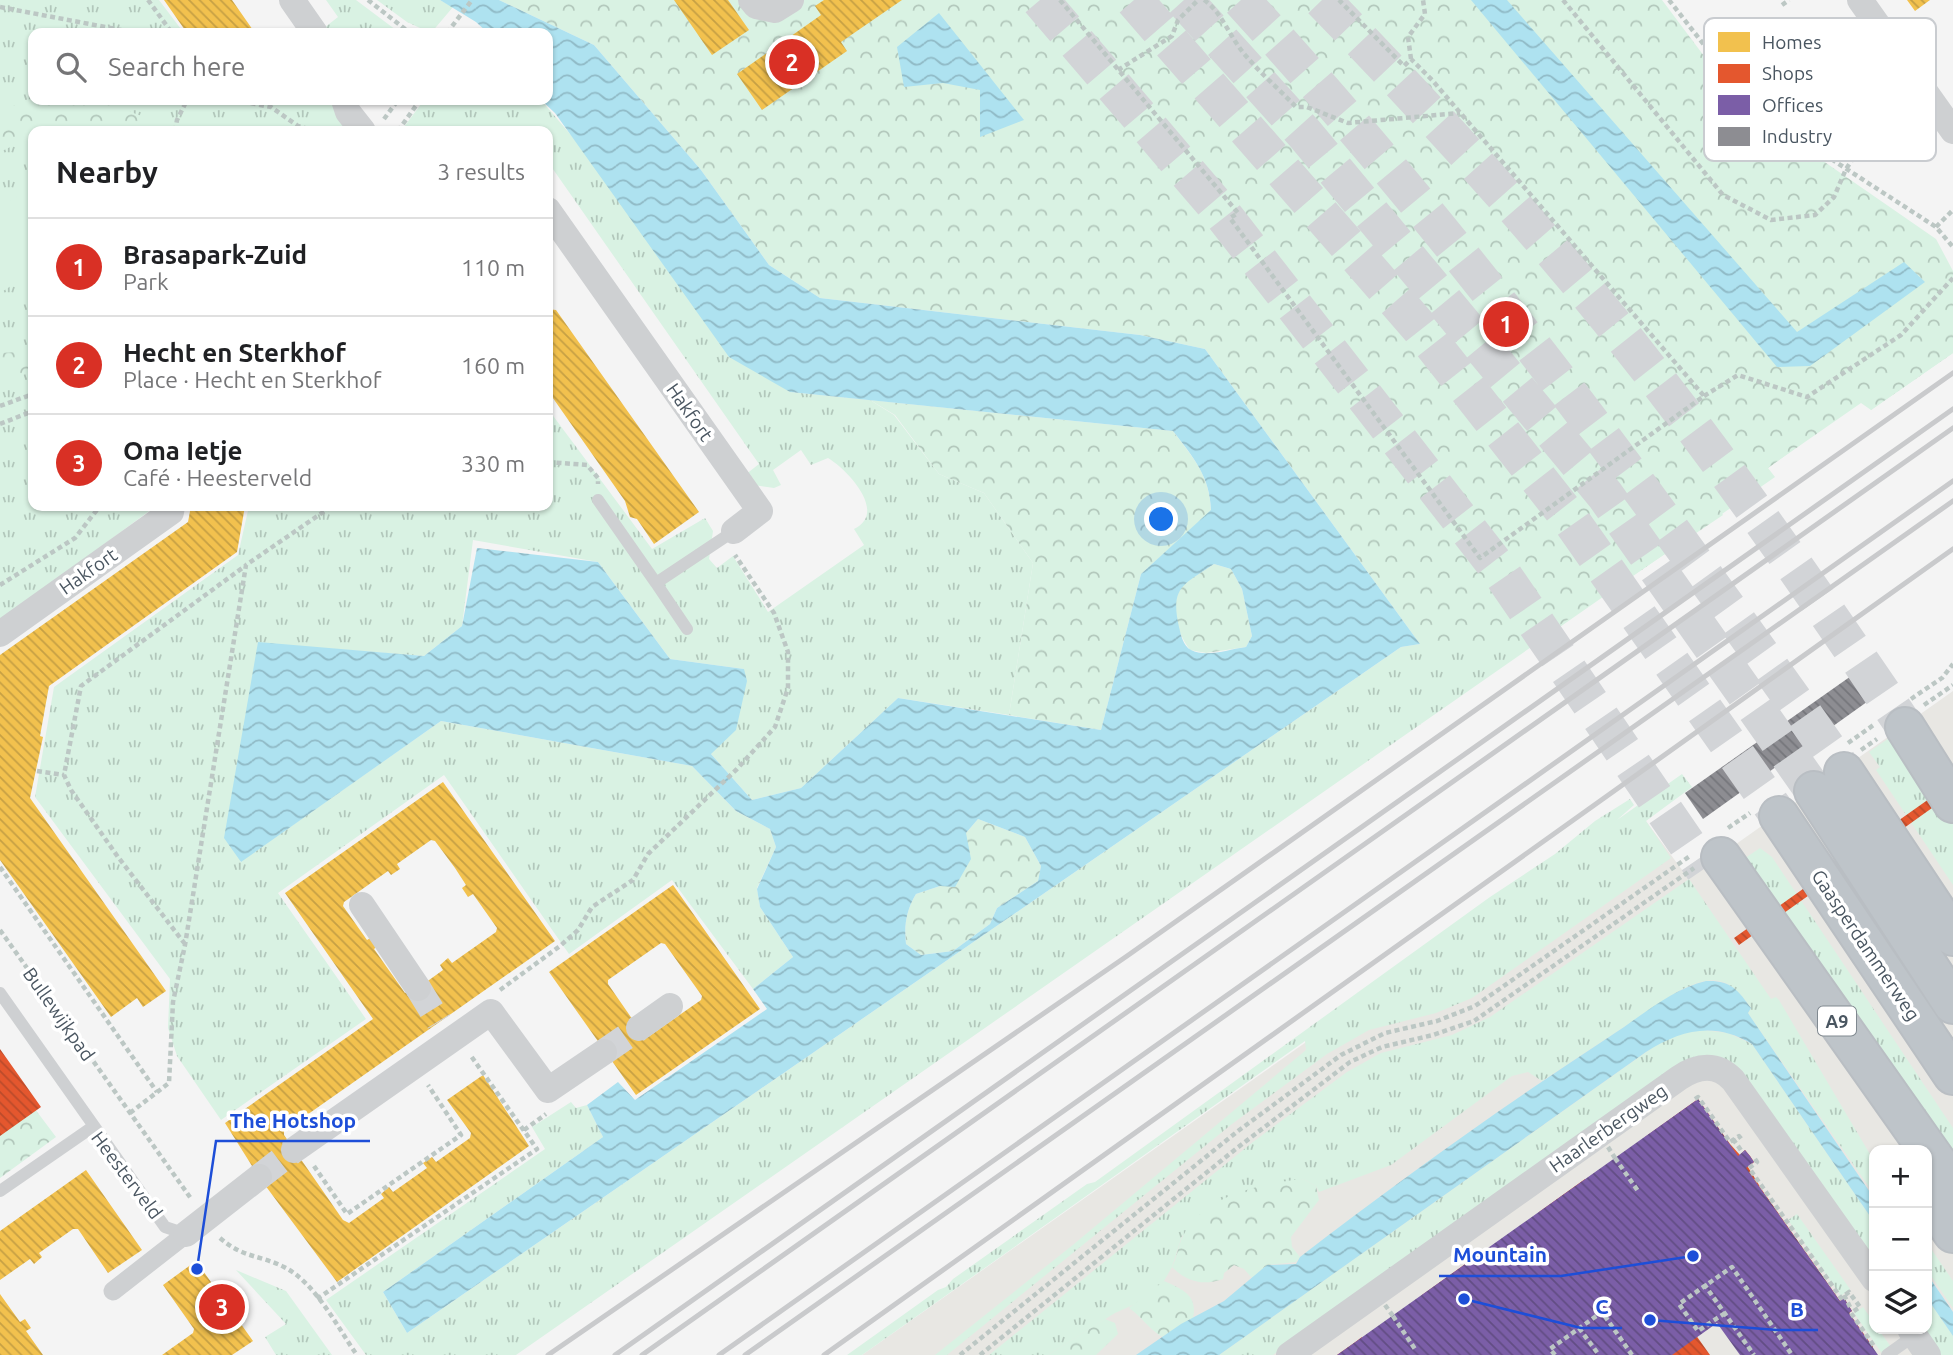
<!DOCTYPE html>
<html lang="en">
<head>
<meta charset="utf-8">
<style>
  :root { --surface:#fff; --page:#f6f6f6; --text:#202124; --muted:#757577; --line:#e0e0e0; --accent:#d93025 }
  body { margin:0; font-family:Ubuntu,sans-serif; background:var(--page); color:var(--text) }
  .controls { position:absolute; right:21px; bottom:21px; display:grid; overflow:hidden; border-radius:14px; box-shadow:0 2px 5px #0004 }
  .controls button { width:63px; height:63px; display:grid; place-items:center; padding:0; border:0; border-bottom:2px solid var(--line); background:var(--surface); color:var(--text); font:35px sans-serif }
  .you { position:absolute; left:1162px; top:520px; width:24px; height:24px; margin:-18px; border:5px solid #fff; border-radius:50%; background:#1a73e8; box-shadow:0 0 0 10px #1a73e833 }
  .badge { display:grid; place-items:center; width:46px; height:46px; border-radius:50%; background:var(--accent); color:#fff; font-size:23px; font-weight:700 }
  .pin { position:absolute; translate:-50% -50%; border:4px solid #fff; box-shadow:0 2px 7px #0006 }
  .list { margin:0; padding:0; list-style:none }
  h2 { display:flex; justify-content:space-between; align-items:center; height:91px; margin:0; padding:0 28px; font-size:30px }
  h2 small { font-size:23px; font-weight:400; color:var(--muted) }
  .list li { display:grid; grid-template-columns:46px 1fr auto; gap:21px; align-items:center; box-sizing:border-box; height:98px; padding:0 28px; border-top:2px solid var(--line) }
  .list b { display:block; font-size:26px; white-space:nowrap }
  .list p { margin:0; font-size:23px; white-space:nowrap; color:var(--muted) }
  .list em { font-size:23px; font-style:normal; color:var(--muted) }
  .icon { flex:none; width:38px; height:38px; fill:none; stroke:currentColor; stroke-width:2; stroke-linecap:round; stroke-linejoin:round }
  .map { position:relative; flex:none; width:1953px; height:1355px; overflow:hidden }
  .search { position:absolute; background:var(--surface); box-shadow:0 2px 5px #0004; left:28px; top:28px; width:525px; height:77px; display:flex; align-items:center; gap:18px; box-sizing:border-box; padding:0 24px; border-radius:14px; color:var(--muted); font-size:26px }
  .panel { position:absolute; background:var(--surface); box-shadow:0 2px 5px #0004; left:28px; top:126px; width:525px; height:385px; border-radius:14px }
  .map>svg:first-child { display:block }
  .commercial { fill:#e8e7e3; fill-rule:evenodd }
  .grass { fill:url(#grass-tufts) }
  .forest { fill:url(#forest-crowns) }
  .pitch { fill:#d9f2e3 }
  .water { fill:url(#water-waves); fill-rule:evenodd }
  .homes { fill:url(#homes-back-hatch); fill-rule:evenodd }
  .shops { fill:url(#shops-back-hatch) }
  .offices { fill:url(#offices-back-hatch) }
  .industry { fill:url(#industry-back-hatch) }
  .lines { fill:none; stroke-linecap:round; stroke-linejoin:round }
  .minor-tunnel { stroke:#d2d4d7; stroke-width:26; stroke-dasharray:26 13; stroke-linecap:butt }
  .motorway-tunnel { stroke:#d2d4d7; stroke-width:38; stroke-dasharray:38 19; stroke-linecap:butt }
  .motorway-casing { stroke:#b9bec3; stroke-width:42 }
  .path { stroke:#bcc7c4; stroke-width:4.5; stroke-dasharray:5 3.5; stroke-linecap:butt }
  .service { stroke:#ced0d2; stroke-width:12 }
  .pedestrian { stroke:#ced0d2; stroke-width:19 }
  .minor { stroke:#ced0d2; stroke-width:26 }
  .motorway { stroke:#bec4c9; stroke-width:38 }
  .rail { stroke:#c9cacc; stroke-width:5 }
  .path-bridge { stroke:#bcc7c4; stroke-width:4.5; stroke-dasharray:5 3.5; stroke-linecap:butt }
  .labels { text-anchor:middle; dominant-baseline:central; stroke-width:7; stroke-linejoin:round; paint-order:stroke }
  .shield { fill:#fff; stroke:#808990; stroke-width:2 }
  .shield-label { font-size:18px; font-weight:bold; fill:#4a5661 }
  .street-label { font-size:19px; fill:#4a5661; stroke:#fff }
  .key { fill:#fff; stroke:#c9ccd0; stroke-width:2 }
  .key-label { font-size:19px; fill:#4a5661 }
  .leader { fill:none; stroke:#1d4ed8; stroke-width:2.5 }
  .callout-dot { fill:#1d4ed8; stroke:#fff; stroke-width:2.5 }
  .callout-label { font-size:21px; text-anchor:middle; font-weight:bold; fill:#1d4ed8; stroke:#fff; stroke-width:7; stroke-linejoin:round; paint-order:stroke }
</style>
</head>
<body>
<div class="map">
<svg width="1953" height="1355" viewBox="0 0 1953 1355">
  <defs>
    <pattern id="grass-tufts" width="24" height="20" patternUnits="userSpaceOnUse" patternTransform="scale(1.75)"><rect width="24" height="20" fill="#d9f2e3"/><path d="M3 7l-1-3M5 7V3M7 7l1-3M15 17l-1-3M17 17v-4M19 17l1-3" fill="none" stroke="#b2c7bb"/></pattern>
    <pattern id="forest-crowns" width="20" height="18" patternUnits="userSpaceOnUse" patternTransform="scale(1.75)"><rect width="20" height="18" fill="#d9f2e3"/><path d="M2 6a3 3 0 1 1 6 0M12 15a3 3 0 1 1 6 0" fill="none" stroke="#b2c7bb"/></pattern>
    <pattern id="water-waves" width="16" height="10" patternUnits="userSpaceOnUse" patternTransform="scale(1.75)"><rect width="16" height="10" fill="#aee2f0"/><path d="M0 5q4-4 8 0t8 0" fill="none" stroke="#90bac6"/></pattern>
    <pattern id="homes-back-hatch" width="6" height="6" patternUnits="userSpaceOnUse" patternTransform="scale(1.75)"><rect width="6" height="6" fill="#f2c14e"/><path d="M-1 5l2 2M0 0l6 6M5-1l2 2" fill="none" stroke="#c6a044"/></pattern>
    <pattern id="shops-back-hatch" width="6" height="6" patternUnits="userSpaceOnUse" patternTransform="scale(1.75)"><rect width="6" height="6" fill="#e4572e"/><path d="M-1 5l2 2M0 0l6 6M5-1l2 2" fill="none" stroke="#bb4b2b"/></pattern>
    <pattern id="offices-back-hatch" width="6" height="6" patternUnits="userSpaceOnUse" patternTransform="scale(1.75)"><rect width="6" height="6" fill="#7b5ea7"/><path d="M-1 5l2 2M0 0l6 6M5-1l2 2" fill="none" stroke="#624d84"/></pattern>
    <pattern id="industry-back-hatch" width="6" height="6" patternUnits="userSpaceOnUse" patternTransform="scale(1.75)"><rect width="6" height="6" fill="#8d8d92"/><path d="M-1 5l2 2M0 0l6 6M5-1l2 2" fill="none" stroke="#75767b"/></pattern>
  </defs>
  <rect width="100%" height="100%" fill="#f4f4f4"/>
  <path class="commercial" d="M1953 691V1355H862L1637 809 1688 878ZM1874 1150H1927V1329H1874Z"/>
  <path class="grass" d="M0 0H159L184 33H33V100H332L349 131H33V506H156L0 621Z
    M326 0H356L400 33H328L324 28 338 17Z
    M377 0H440L453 7 431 33 407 22Z
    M424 100H541L790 392 870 400 894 415 939 474 984 493 1033 563 1009 715 898 698 801 788 752 800 711 754 744 669 670 659 598 562 473 540 462 626 424 656 258 643 240 862 441 721 692 766 736 811 770 829 776 847 757 888 760 907 793 957 753 989 672 880 569 954 444 775 278 893 366 1019 221 1120 177 1056 168 1028 170 979 35 797 54 687 238 555 249 506H548V409L652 549 705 518 713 531 709 559 717 568 733 556 768 612 864 545 854 529C888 513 848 470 828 458L811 465 801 450 773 470 781 485 774 488 753 485 745 475 759 464 548 162V131H401Z
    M1953 271V353L1871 410 1867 396 1768 468 1775 477 516 1355H366L326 1300 545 1149 532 1127 571 1102 576 1108 587 1105 603 1137 383 1292 407 1333 1401 647 1420 644Z
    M1895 734 1953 818V885L1876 770 1880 767 1869 752Z
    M1682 774 1692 787 1646 821 1671 858 1472 998 1436 1013 1369 1030 1327 1054 1232 1124 947 1355H935L1074 1244 1306 1050 1305 1041 862 1355H847L938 1290 946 1287 953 1279 1087 1184 1095 1182 1490 897 1555 854 1595 821 1630 799 1634 805 1617 820Z
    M1760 848 1772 857 1953 1128V1164L1738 863Z
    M1689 879 1771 999 1776 997 1779 1000 1874 1161V1194L1752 1019 1748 1013 1751 1008C1729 976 1713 973 1677 992L1542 1081 1528 1072 1512 1076 1391 1165 1319 1192 1316 1186 1303 1179 1239 1193 1182 1236 1172 1267 1164 1281 1142 1301 1115 1313 1048 1355H989L1253 1142 1347 1072 1381 1053 1452 1035 1490 1017Z
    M1702 1030 1728 1033 1752 1044 1874 1222V1262L1742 1075 1678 1067 1273 1355H1219L1659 1043 1678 1034Z
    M1797 1214 1850 1289 1841 1296 1788 1220Z
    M1927 1243 1953 1281V1308L1927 1270Z
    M236 1270 286 1291 332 1355H276L265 1337 286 1324Z
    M1927 1298 1953 1336V1355H1940L1921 1329H1927Z
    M1863 1307 1874 1323V1329H1878L1897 1355H1883L1854 1313Z"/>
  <path class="forest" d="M499 0H1662L1725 84 1774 127 1936 239 1953 271V353L1871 410 1861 403 1716 504 1723 515 1524 649 1420 644 1205 349 1140 335 820 298 769 265 701 170 594 45Z
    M33 98 114 100 113 106 142 116 159 131H70L61 122 43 131H33V136L0 152V111Z
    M33 351V371L0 383V353Z
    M870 400 1173 431C1193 458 1210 475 1211 511L1141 574 1101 730 1009 715 1033 563 984 493 939 474 895 415Z
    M1214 564 1231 569 1242 589 1252 636 1246 647 1206 653 1190 650C1179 636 1166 602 1181 587 1190 578 1204 571 1214 564Z
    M978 819 1025 837 1041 866 1038 881 997 908 990 924 953 951 921 955 906 944C904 925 906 911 916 894L940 886 966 833Z
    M35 1109 56 1137 0 1178V1134Z
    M1303 1179 1316 1186 1319 1200 1291 1237 1292 1247 1300 1257 1296 1262 1267 1265 1252 1278 1244 1269 1234 1265 1224 1273 1223 1279C1203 1286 1187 1282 1172 1267 1177 1258 1178 1245 1183 1236 1204 1195 1263 1183 1303 1179Z
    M1164 1281C1182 1289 1198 1295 1193 1318L1162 1337C1149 1329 1142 1317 1129 1308Z
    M1105 1319 1115 1323 1118 1334 1096 1355H1048Z"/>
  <path class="pitch" d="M33 187V272L0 293V207Z"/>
  <path class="water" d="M440 0H499L594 45 701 170 769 265 820 298 1140 335 1205 349 1420 644 1401 647 407 1333 383 1292 603 1137 587 1105 618 1082 635 1100 767 1009 753 989 793 957 760 907 757 889 776 847 770 829 736 811 692 766 441 721 241 862 224 838 258 642 424 656 462 626 477 548 598 562 670 659 744 669 747 681 736 730 711 754 752 800 801 788 898 698 1101 730 1141 574 1211 510C1210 476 1193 457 1173 431L790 392 729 357 555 113 541 100H548V33H488L476 22ZM1214 564 1231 569 1242 589 1252 636 1246 647C1230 649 1206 658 1191 650 1183 646 1181 635 1179 627 1170 587 1183 585 1214 564ZM978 819 1025 837 1041 866 1038 881 997 908 990 924 953 951 921 955 906 944C904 925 906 911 916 894L940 886 955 887 971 859 966 833Z
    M1471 0H1507L1797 332 1904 262 1925 282 1810 366 1777 367Z
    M939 13 1024 120 980 137V90L943 83 904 87 897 47Z
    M1706 981C1731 980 1738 990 1751 1008L1748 1013 1752 1019 1874 1198V1222L1752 1044C1714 1021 1681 1030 1646 1052L1219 1355H1136L1181 1324 1224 1301 1267 1265 1296 1264 1300 1257C1400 1180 1503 1106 1609 1037 1639 1018 1671 989 1706 981Z
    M1927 1274 1953 1312V1336L1927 1298Z"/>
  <path class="homes" d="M164 0H232L255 33H187Z
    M674 0H728L749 30 712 55Z
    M824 0H902L841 42 847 51 762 110 737 74 821 15 815 6Z
    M1907 0H1930L1915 11Z
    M548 309 556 310 699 512 654 544 637 519 630 517 625 501 548 391Z
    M191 506H245L237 552 49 686 40 736 43 737 30 798 166 991 143 1007 137 998 111 1017 0 860V655L188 522Z
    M443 782 555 941 284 1131V1135L343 1220 349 1223 384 1198 381 1194 389 1187 393 1192 427 1168 423 1163 432 1157 436 1162 470 1138 471 1133 447 1100 483 1075 529 1146 337 1282 259 1177 225 1123 373 1019 285 893ZM431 840 435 841 455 868 466 885 462 888 468 897 473 894 497 928 496 932 452 963 448 958 440 965 443 970 418 988 405 993 374 949 379 945 372 937 367 940 343 906 344 902 388 871 391 875 400 869 397 864Z
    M673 885 760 1009 636 1095 549 972ZM661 943 665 944 702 996 701 1000 648 1037 644 1036 608 984V980Z
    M86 1170 142 1250 108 1273 78 1229H73L39 1253 42 1257 34 1264 30 1259 0 1280V1231Z
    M196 1261 253 1341 232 1355H162L193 1333 194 1329 163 1285Z
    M0 1294 20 1322 25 1319 31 1328 26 1331 43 1355H0Z"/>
  <path class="shops" d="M1953 782V793L1876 848 1871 840Z
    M1838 864 1843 871 1739 945 1734 938Z
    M0 1049 41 1107 0 1136Z
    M1698 1099 1730 1144 1740 1155 1745 1150 1750 1156 1754 1162 1748 1167 1762 1190 1840 1301 1844 1298 1852 1311 1849 1313 1873 1347 1862 1355H1799L1725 1250 1709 1262 1717 1274 1691 1293 1682 1281 1666 1293 1710 1355H1636L1631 1348 1634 1346 1603 1302 1539 1348 1544 1355H1407L1428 1340 1437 1352 1454 1340 1422 1295 1475 1257 1507 1302 1571 1257 1539 1212 1585 1179 1617 1224 1633 1212 1625 1200 1652 1182 1660 1193 1677 1182 1645 1137Z
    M1362 1337 1375 1355H1337L1354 1343Z"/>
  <path class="offices" d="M1698 1099 1738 1156 1745 1150 1750 1156 1754 1162 1746 1168 1840 1301 1844 1298 1852 1311 1849 1313 1878 1355H1740L1717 1323 1672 1355H1337Z"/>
  <path class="industry" d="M1861 669 1878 694 1703 819 1685 793Z"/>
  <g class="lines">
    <path class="minor-tunnel" d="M418 988 439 1022
      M604 1052 639 1028
      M259 1177 294 1150"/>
    <path class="motorway-tunnel" d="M1040 0 1217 207 1498 568 1704 869
      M1134 0 1419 327 1570 519 1779 816
      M1184 0 1304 133 1605 495 1814 791
      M1241 0C1463 241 1656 504 1844 772
      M1322 0C1422 103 1519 208 1609 319 1715 450 1811 588 1905 727"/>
    <g class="motorway-casing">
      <path id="motorway" d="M1905 727 1953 803
        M1844 772 1953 936
        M1814 791 1953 1004
        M1779 816 1953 1075
        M1721 857 1953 1185
        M1927 1194 1953 1233"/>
    </g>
    <path class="path" d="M148 0 172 33
      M368 0 410 33
      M1060 0 1238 213 1230 218 1480 558 1704 396 1432 80 1411 59 1404 66 1339 0
      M1204 0C1222 12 1230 38 1246 56 1261 74 1280 90 1296 107H1307L1348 123 1460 113
      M1563 0 1723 195 1771 220 1815 215 1834 197 1846 169 1872 130
      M1669 0 1733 82 1785 129 1936 227 1953 247
      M1782 5 1789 0
      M0 7 137 33
      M447 33 472 0
      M1411 59 1408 37 1425 14 1423 0
      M1118 70 1172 36 1178 20 1198 0
      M234 100 271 107 298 126 315 131
      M384 119 398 100
      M175 131 177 120 187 100
      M398 131 420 100
      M1936 227 1953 210
      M1704 396 1738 375 1807 397 1901 335 1953 278
      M0 406 33 394
      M0 424 33 411
      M548 462 587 465 598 478V484
      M0 585 75 538 100 506
      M1911 699 1942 678 1953 664
      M1924 705 1953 685
      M1848 743 1875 724
      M1861 750 1877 739
      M37 771 64 775
      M1728 828 1750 813
      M0 867 157 1092
      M0 930 192 1200
      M185 944 118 857 71 790 64 775 81 686 245 566
      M500 990 560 946 578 930 592 907 633 880 648 854 737 769 775 727 788 688V652L774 613 735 555
      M1695 1099 1698 1097 1730 1142 1739 1136 1742 1140
      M130 1113 169 1083 173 1002 185 945 246 565 332 506
      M524 1130 546 1114
      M1733 1139 1743 1153
      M1615 1158 1638 1191
      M1755 1159 1757 1162 1749 1168 1841 1298 1849 1292 1860 1307 1851 1313 1874 1346
      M314 1166 347 1214 461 1135 428 1085
      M220 1238C243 1258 260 1255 284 1267 316 1283 337 1327 357 1355
      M1704 1284 1754 1355
      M1844 1295 1850 1307
      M317 1299 537 1149 471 1056
      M1725 1313 1698 1331 1679 1304 1732 1267 1792 1355
      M1393 1316 1415 1349
      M1579 1328 1599 1355
      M960 1355 1238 1131 1341 1055 1385 1033 1437 1021 1475 1006 1690 856
      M980 1355 1237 1148 1350 1062 1382 1047 1433 1035 1474 1021 1694 868
      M1555 1355 1550 1349 1602 1312 1632 1355"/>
    <path class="service" d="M598 500 656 583 734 531
      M656 583 687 629
      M0 993 94 1126
      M0 1191 94 1126 165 1227 186 1234
      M1887 1355 1915 1335"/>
    <path class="pedestrian" d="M113 1291 186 1234"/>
    <path class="minor" d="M292 0 315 33
      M751 0 756 6 775 10 791 0
      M1860 0 1953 131
      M344 100 348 112 363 131
      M548 210 760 511 734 531
      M0 634 171 512 172 506
      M362 905 418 988
      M639 1028 670 1006
      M294 1150 491 1012 548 1090 604 1052
      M186 1234 259 1177
      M1910 1329 1928 1355
      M1289 1355 1679 1078C1698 1065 1717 1063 1733 1080L1874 1279"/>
    <use href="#motorway" class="motorway"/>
    <path class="rail" d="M548 1355 1127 956 1953 373
      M615 1355 1953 409
      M642 1355 1953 428
      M719 1355 1953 481
      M745 1355 1953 501
      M824 1355 1953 549"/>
    <path class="path-bridge" d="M1608 1147 1615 1158
      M1385 1305 1393 1316"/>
  </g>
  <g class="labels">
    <rect class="shield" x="1818" y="1006.5" width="38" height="29" rx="5"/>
    <g class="shield-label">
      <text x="1837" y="1021">A9</text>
    </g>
    <g class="street-label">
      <text transform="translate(690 412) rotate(55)">Hakfort</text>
      <text transform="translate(88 571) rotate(-35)">Hakfort</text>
      <text transform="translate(1866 945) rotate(56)">Gaasperdammerweg</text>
      <text transform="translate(59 1014) rotate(55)">Bullewijkpad</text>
      <text transform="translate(1608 1128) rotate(-35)">Haarlerbergweg</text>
      <text transform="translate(127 1175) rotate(53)">Heesterveld</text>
    </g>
  </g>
  <rect x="1704" y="18" width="232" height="143" rx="10" class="key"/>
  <rect x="1718" y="32" width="32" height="20" fill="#f2c14e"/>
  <rect x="1718" y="64" width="32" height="19" fill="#e4572e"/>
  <rect x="1718" y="95" width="32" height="20" fill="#7b5ea7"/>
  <rect x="1718" y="127" width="32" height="19" fill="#8d8d92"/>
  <g class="key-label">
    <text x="1762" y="49">Homes</text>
    <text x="1762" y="80">Shops</text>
    <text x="1762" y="112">Offices</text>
    <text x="1762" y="143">Industry</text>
  </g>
  <path class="leader" d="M197 1269L216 1141H370M1693 1256L1561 1276H1439M1464 1299L1581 1328H1622M1650 1320L1777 1330H1818"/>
  <g class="callout-dot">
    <circle cx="197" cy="1269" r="7"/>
    <circle cx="1693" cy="1256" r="7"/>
    <circle cx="1464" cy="1299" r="7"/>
    <circle cx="1650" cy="1320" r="7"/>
  </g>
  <g class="callout-label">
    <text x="293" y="1128">The Hotshop</text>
    <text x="1500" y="1262">Mountain</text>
    <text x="1602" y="1314">C</text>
    <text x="1797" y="1317">B</text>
  </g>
</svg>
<div class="controls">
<button>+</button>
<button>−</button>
<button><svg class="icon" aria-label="layers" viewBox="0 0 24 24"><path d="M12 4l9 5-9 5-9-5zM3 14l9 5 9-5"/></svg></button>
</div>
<div class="you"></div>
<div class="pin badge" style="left:1506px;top:324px">1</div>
<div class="pin badge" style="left:792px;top:62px">2</div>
<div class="pin badge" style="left:222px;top:1307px">3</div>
<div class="search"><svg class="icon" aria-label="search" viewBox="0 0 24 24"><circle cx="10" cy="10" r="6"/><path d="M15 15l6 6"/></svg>Search here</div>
<section class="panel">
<h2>Nearby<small>3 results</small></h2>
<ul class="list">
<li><span class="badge">1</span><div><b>Brasapark-Zuid</b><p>Park</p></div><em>110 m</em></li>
<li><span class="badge">2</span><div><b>Hecht en Sterkhof</b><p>Place · Hecht en Sterkhof</p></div><em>160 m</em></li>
<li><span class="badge">3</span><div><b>Oma Ietje</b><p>Café · Heesterveld</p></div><em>330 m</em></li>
</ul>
</section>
</div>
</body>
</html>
